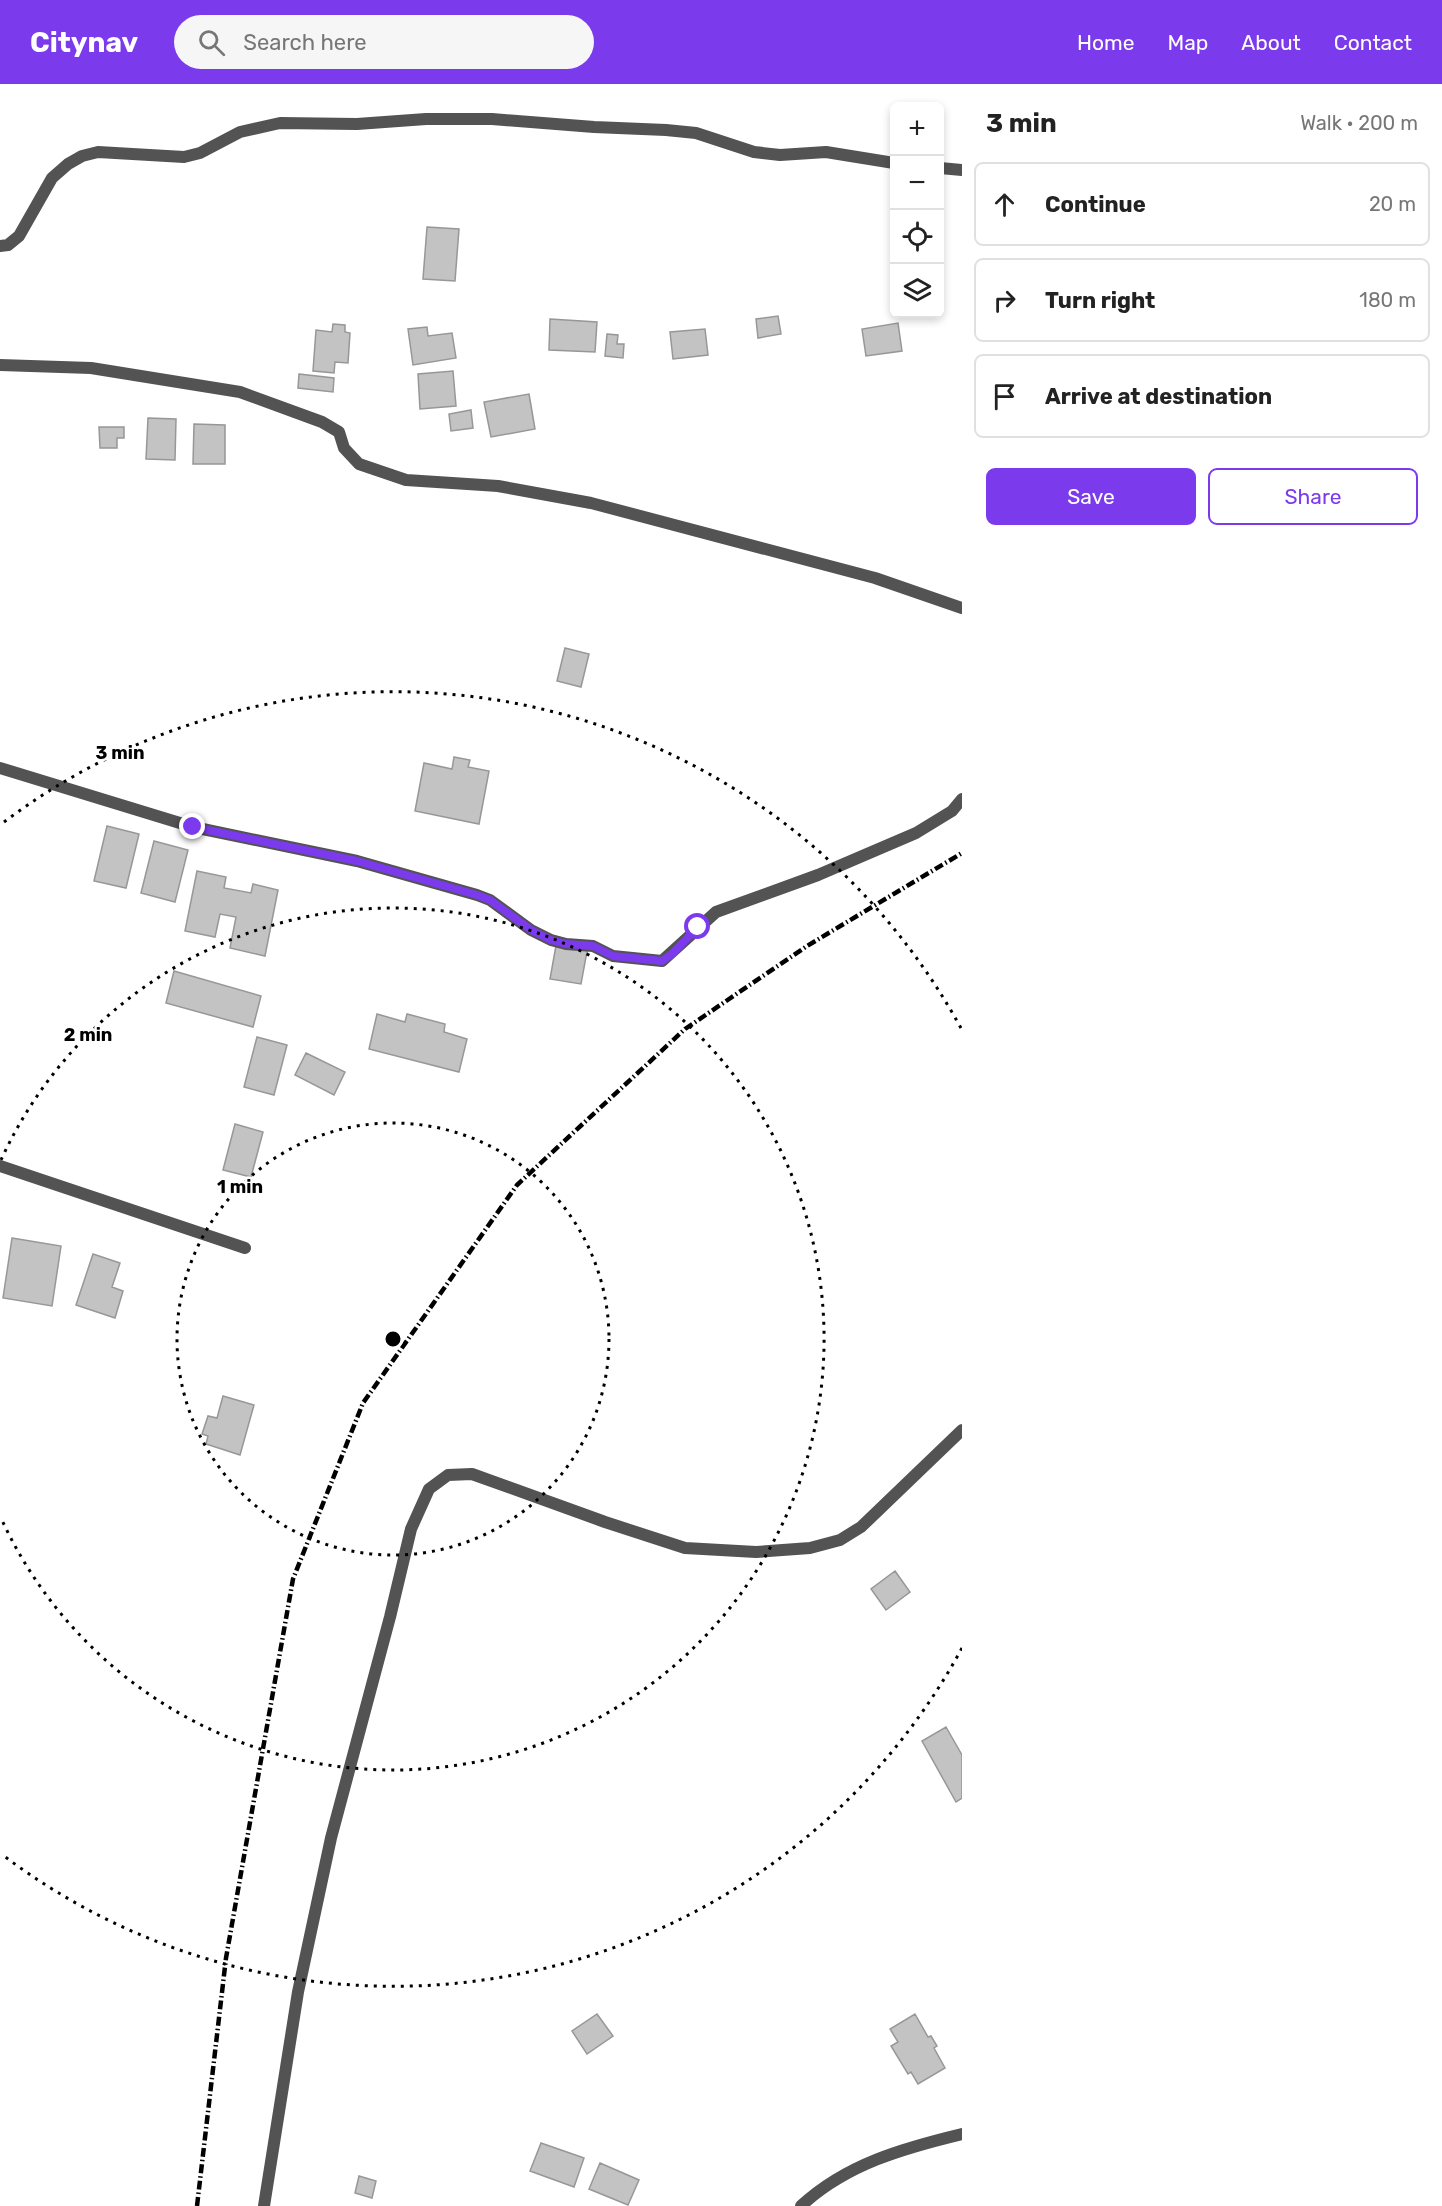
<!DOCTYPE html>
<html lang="en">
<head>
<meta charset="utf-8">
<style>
  :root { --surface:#fff; --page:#f6f6f6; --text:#222; --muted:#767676; --line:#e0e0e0; --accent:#7c3aed }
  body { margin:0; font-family:Rubik,sans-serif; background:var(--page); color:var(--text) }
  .controls { position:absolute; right:18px; top:18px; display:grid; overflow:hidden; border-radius:9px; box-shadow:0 3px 9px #0003 }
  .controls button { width:54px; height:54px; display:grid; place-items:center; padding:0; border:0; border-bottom:2px solid var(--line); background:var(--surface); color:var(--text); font:30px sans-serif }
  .stop { position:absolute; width:18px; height:18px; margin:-14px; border:4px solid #7c3aed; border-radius:50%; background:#fff }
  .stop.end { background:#7c3aed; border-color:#fff; box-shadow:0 2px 6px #0008 }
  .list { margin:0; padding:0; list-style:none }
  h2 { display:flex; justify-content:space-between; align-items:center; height:78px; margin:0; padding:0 24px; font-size:26px }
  h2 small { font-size:20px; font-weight:400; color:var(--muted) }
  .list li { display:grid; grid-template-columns:39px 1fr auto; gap:18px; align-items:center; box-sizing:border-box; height:84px; margin:0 12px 12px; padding:0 12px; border:2px solid var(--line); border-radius:9px }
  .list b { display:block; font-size:22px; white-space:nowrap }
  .list em { font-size:20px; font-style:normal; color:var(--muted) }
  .actions { display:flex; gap:12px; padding:18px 24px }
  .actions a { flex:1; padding:14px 0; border:2px solid var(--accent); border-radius:9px; text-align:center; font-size:21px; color:var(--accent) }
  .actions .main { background:var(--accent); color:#fff }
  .icon { flex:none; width:33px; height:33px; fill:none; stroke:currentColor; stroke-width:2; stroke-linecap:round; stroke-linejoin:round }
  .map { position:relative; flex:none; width:962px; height:2122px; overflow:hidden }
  header { display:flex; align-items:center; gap:36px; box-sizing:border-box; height:84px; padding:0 30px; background:var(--accent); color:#fff }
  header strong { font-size:28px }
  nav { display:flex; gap:33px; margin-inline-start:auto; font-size:21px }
  .search { width:420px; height:54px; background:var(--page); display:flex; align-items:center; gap:15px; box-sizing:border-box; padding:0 21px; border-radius:33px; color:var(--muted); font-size:22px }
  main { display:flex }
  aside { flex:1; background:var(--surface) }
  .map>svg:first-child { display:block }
  .building { fill:#c3c3c3; stroke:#979797; stroke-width:1.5 }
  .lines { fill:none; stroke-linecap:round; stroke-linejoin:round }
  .street { stroke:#535353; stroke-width:12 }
  .rail { stroke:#000; stroke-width:4.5; stroke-dasharray:9 3 1.5 3; stroke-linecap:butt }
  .route { stroke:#7c3aed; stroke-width:8 }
  .ring { fill:none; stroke:#000; stroke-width:3; stroke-dasharray:3 6 }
  .centre { fill:#000; stroke:#fff; stroke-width:3 }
  .ring-label { font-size:18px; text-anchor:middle; font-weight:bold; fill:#000; stroke:#fff; stroke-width:5; stroke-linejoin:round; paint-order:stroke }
</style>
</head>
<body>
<header>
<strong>Citynav</strong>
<div class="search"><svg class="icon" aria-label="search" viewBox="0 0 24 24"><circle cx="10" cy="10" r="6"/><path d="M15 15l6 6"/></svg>Search here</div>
<nav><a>Home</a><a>Map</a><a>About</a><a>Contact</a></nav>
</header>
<main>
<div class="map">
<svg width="962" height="2122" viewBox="0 0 962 2122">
  <rect width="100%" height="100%" fill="#fff"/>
  <path class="building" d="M427 143 459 145 455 197 423 195Z
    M778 232 781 250 758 254 756 235Z
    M550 235 597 238 595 268 549 266Z
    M898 239 902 267 866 272 862 245Z
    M333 240 345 241V248L350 249 348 279 335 278 334 289 313 287 316 246 332 248Z
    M427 243 428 252 452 249 456 274 413 281 408 245Z
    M705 245 708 271 673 275 670 248Z
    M607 250 618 251 617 260H624L623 274 605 272Z
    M453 287 456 322 420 325 418 290Z
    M299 290 334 294 333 308 298 304Z
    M529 310 535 345 491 353 484 318Z
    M471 326 473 344 451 347 449 330Z
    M148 334 176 335 175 376 146 375Z
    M194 340 225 341V380H193Z
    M99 343H124V354H117V364H100Z
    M565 564 589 570 581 603 557 597Z
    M454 673 470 676 468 683 489 687 479 740 415 727 424 679 452 685Z
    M107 742 139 750 126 804 94 797Z
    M154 757 188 766 175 818 141 809Z
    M197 787 226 793 224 804 251 809 253 800 278 806 265 872 230 864 236 833 220 830 215 853 185 847Z
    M557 856 588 862 581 900 550 895Z
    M174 887 261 912 253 943 166 919Z
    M377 930 405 938 407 930 445 940 444 948 467 955 459 988 369 965Z
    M257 953 287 961 274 1011 244 1003Z
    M306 969 345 988 334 1011 295 991Z
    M235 1040 263 1048 251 1093 223 1086Z
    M12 1154 61 1162 52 1222 3 1214Z
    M93 1170 120 1179 112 1203 123 1207 115 1234 76 1221Z
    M223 1312 254 1321 240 1371 206 1360 208 1352 202 1350 208 1332 217 1334Z
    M895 1487 910 1508 886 1526 871 1505Z
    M946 1643 962 1671V1714L956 1718 922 1657Z
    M597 1930 613 1952 587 1970 572 1947Z
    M915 1930 928 1953 931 1952 937 1962 934 1964 945 1984 918 2000 911 1988 908 1990 891 1962 898 1958 890 1945Z
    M541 2059 584 2074 574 2103 530 2087Z
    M600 2079 639 2096 628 2121 589 2105Z
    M359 2092 376 2097 372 2114 355 2109Z"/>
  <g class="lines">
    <path class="street" d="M940 84 962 86
      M0 162 8 161 19 152 52 94 68 80 82 72 98 68 184 73 200 69 240 48 280 39 357 40 426 35H492L594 43 666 46 696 49 754 68 780 71 826 68 894 79
      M0 281 91 284 240 308 322 338 339 348 344 364 359 380 406 396 498 402 591 419 875 494 962 524
      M0 684 193 743 357 777 477 811 490 816 531 846 551 856 566 860 593 862 613 872 662 877 716 828 818 791 916 749 952 727 962 715
      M0 1082 245 1164
      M264 2122 298 1908 331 1754 390 1533 411 1445 429 1405 448 1391 472 1390 605 1438 685 1464 756 1468 810 1464 840 1456 861 1443 962 1346
      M801 2122C846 2080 904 2064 962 2050"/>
    <path class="rail" d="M197 2122 226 1874 293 1495 363 1319 517 1101 685 945 807 862 962 769"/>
  </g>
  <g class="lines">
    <path class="route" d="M193 743 357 777 477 811 490 816 531 846 551 856 566 860 593 862 613 872 662 877 672 870 698 843"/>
  </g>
  <g class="ring">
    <circle cx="393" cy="1255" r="216"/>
    <path d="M1 1076A431 431 0 1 1 1 1434"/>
    <path d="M962 1564A647 647 0 0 1 4 1772M4 738A647 647 0 0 1 962 946"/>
  </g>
  <circle cx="393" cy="1255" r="9" class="centre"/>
  <g class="ring-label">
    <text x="120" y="675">3 min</text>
    <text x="88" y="957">2 min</text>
    <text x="240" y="1109">1 min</text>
  </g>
</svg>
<div class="controls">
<button>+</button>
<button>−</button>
<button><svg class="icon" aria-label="locate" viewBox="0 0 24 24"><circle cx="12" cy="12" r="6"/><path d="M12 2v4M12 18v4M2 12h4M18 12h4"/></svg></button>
<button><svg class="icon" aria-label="layers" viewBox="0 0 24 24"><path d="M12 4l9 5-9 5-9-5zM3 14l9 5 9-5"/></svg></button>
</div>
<div class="stop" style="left:698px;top:843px"></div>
<div class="stop end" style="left:193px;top:743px"></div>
</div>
<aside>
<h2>3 min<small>Walk · 200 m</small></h2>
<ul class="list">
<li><svg class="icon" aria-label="ahead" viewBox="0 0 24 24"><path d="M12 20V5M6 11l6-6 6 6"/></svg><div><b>Continue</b></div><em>20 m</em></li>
<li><svg class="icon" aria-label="right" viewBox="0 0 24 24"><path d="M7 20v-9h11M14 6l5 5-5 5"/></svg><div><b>Turn right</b></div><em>180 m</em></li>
<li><svg class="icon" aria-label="arrive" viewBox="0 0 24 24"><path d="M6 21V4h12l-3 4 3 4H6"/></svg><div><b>Arrive at destination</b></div></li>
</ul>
<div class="actions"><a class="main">Save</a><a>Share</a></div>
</aside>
</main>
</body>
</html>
